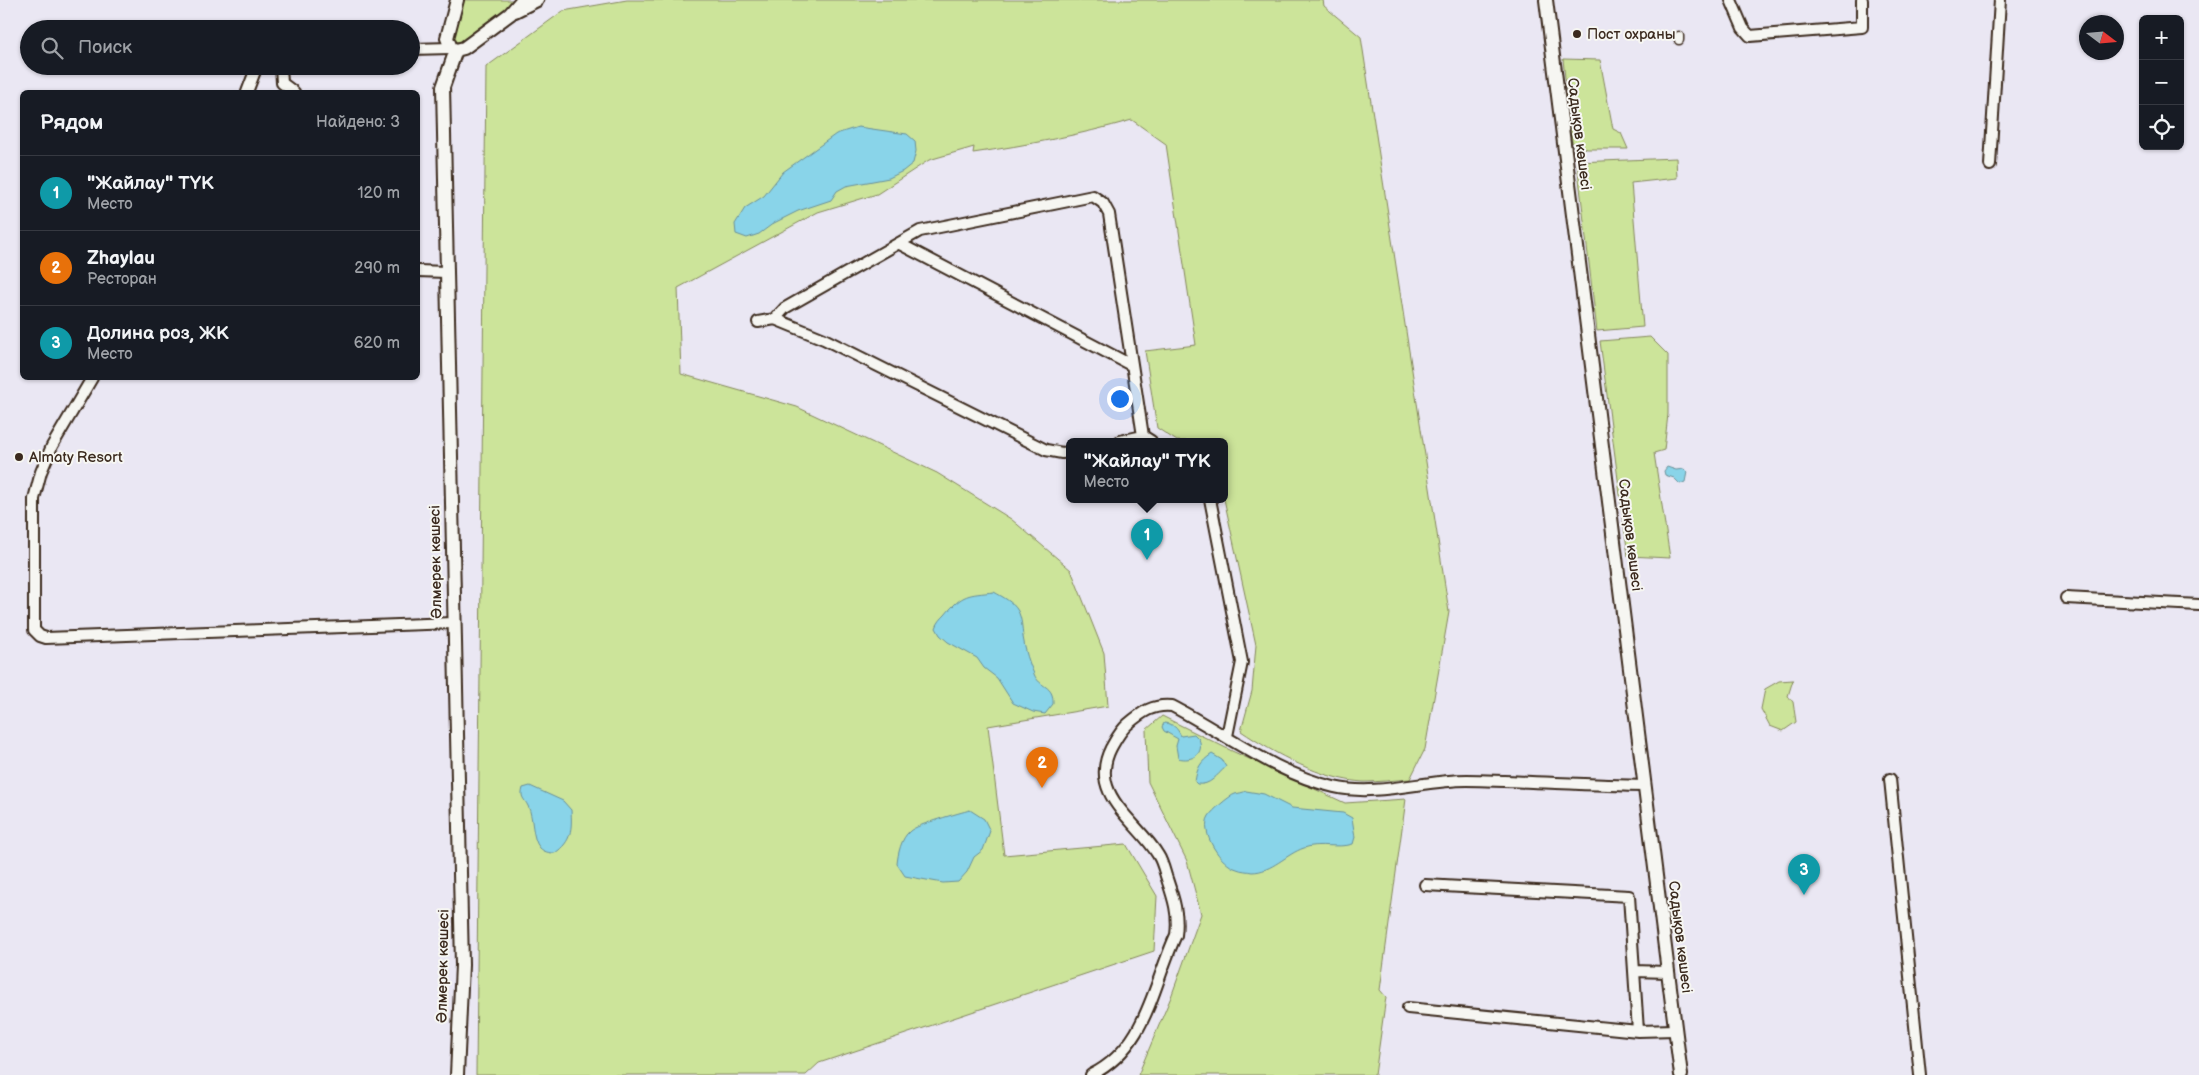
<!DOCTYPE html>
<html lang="ru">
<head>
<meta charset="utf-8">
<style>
  :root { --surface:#171b24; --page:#242831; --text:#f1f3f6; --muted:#9ea1a6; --line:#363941; --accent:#9f9995 }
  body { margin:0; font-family:"Balsamiq Sans",sans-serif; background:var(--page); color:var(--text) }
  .controls { position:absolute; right:15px; top:15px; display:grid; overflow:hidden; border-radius:8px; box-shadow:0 1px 4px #0004 }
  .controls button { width:45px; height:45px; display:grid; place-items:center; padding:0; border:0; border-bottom:1px solid var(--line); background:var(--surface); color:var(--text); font:25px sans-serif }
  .compass { position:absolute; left:2079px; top:15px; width:45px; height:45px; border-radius:50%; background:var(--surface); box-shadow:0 1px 4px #0004; rotate:106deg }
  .you { position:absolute; left:1119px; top:398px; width:18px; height:18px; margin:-12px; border:4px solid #fff; border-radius:50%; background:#1a73e8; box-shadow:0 0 0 8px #1a73e833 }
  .badge { display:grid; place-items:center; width:32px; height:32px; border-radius:50%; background:var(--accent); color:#fff; font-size:16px; font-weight:700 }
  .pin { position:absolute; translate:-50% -41px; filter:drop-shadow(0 1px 2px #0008) }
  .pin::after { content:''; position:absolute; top:26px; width:18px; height:15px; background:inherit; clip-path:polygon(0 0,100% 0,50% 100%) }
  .popup { position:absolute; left:1066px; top:438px; width:162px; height:65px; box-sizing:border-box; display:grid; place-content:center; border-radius:8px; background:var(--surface); filter:drop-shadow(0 1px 4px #0005); font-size:16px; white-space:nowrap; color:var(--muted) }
  .popup b { font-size:19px; color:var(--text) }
  .popup::after { content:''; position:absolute; left:50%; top:100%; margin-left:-10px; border:10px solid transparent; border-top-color:var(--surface) }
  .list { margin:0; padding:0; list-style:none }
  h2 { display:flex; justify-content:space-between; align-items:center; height:65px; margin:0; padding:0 20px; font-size:21px }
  h2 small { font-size:16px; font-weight:400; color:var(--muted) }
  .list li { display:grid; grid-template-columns:32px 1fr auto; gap:15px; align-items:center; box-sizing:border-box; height:75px; padding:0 20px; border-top:1px solid var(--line) }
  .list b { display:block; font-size:19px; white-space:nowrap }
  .list p { margin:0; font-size:16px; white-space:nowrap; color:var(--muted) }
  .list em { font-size:16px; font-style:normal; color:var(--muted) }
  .icon { flex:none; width:28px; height:28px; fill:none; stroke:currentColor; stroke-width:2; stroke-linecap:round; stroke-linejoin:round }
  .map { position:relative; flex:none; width:2199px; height:1075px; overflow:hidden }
  .search { position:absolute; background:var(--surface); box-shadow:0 1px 4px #0004; left:20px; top:20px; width:400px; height:55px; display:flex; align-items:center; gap:12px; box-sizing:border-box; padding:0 18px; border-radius:28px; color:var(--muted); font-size:19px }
  .panel { position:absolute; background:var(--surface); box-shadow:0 1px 4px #0004; left:20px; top:90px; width:400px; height:290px; border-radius:8px }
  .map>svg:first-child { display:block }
  .green { fill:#cce49a; stroke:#84875c }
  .water { fill:#89d4e9; stroke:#6a9098 }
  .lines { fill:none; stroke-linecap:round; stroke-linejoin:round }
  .pedestrian-casing { stroke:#3b2a1e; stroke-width:11 }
  .minor-casing { stroke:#3b2a1e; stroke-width:14 }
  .tertiary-casing { stroke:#3b2a1e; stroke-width:16 }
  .pedestrian { stroke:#f6f6f2; stroke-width:8 }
  .minor { stroke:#f6f6f2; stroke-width:10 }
  .tertiary { stroke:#f6f6f2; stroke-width:12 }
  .poi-dot { fill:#3b2a1e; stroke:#f6f6f2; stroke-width:2 }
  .labels { text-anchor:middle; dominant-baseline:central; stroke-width:4; stroke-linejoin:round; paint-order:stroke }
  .poi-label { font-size:15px; fill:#3b2a1e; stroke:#f6f6f2; text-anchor:start }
  .street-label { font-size:15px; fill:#3b2a1e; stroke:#f6f6f2 }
</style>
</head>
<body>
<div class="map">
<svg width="2199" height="1075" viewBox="0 0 2199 1075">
  <rect width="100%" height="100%" fill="#eae7f3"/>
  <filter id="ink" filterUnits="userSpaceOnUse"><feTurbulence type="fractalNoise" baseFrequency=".02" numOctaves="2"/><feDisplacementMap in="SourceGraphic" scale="10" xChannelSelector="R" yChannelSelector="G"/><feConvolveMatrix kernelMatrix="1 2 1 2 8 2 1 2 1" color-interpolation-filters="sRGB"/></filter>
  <g filter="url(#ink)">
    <path class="green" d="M460 0H516L507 10 464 43 458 42 452 38Z
      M627 0H1323L1324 6 1361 37 1449 612 1425 749 1410 779C1395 780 1379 782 1364 782 1322 780 1275 754 1241 731L1252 691 1256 645 1224 499V441H1177L1157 428 1145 351 1196 345 1166 144 1132 120C1080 135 1027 145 973 153L974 147 929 160 877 194 818 212 678 288 681 374 797 407 937 473 1011 519 1071 570 1104 653 1108 706 988 726 1004 855 1126 844 1157 896 1154 951 819 1063 806 1075H476L486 67 563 11Z
      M1563 59 1600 60 1613 129 1621 133 1628 149H1587L1572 142Z
      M1676 158 1677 178 1631 183 1643 327 1597 331 1577 162Z
      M1650 337 1668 355V414L1664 450 1654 453 1670 558 1628 556 1600 341Z
      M1793 680 1788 696 1793 702 1796 722 1783 731 1770 726 1761 709 1765 689 1779 681Z
      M1162 716 1232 751 1345 803 1406 799 1380 990 1386 997 1375 1075H1138L1171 997 1201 914 1187 861 1148 782 1146 730Z"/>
    <path class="water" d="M858 127 907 134 915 141 916 151 913 163 903 171 889 178 846 186 837 191 831 200 798 211 774 223 759 234 747 238 736 234 735 224 745 208 764 196 783 172 836 134Z
      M1667 467 1676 470 1684 469 1687 472 1685 482 1680 484 1674 478 1665 475 1664 471Z
      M994 592C1003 597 1013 602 1018 611 1022 619 1022 628 1023 637 1025 650 1029 663 1034 674 1040 689 1054 684 1053 704L1045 714 1033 712 1013 703 997 678 984 668 977 658 948 642 940 635 936 628C938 622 941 619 945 615 963 593 968 595 994 592Z
      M1164 723C1174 724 1177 728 1181 736L1194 734 1199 739C1205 754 1192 762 1178 758L1176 746 1178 739 1164 731 1162 727Z
      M1212 754 1222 760 1226 767C1216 775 1211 786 1197 784L1195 782C1197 768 1200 762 1212 754Z
      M530 786 563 801 571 810C572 829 572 841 555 853 549 853 544 852 540 848 531 838 534 818 528 806 524 798 520 798 523 788Z
      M1246 791 1264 794 1292 808 1343 813 1352 818 1355 837 1353 844C1337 849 1320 842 1304 848 1286 854 1272 872 1252 872 1248 871 1241 871 1237 869 1221 865 1199 832 1209 816 1212 811 1229 796 1235 794 1239 793 1242 793 1246 791Z
      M970 810 984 819 990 831 983 850 974 857 967 872 958 882 943 883 905 876 897 864C898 854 901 838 910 831 918 824 959 813 970 810Z"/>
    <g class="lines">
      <g class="pedestrian-casing">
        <path id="pedestrian" d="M1679 36V40"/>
      </g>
      <g class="minor-casing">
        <path id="minor" d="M1731 0 1743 28 1750 36 1862 27V0
          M411 49 451 48
          M281 66 282 83 294 92
          M247 92 257 66
          M1990 165 2000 0
          M900 244 1131 365
          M418 271 446 272
          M775 319 824 339 1046 450 1062 453 1070 452
          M758 322 775 319 785 308 920 231 1093 196 1103 203 1109 214 1143 436 1151 441
          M92 378 52 446 41 472 34 499V630L40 636 46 638 453 623
          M1120 441 1143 436
          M1210 499 1242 662 1227 736
          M2066 598 2199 605
          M1890 779 1920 1075
          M1425 885 1629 896 1638 1031 1675 1030
          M1634 971 1668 972
          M1408 1008 1638 1031
          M1091 1075C1147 1047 1152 987 1176 935 1179 913 1173 897 1166 876 1164 869 1162 861 1158 855 1138 821 1087 795 1111 748 1116 739 1120 731 1128 724 1142 712 1153 704 1172 706 1226 734 1274 773 1334 787 1378 797 1423 780 1467 780 1526 781 1586 785 1645 786"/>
      </g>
      <g class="tertiary-casing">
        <path id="tertiary" d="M457 0 447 38 451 48 456 50 464 48 510 14 522 0
          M1546 0 1681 1075
          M515 11 537 0
          M456 50 443 87 462 965 457 1075"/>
      </g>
      <use href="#pedestrian" class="pedestrian"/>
      <use href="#minor" class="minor"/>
      <use href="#tertiary" class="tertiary"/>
    </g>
  </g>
  <g class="poi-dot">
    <circle cx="1577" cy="34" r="5"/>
    <circle cx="19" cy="457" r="5"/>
  </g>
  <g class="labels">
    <g class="poi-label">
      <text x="1587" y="34">Пост охраны</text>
      <text x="29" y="457">Almaty Resort</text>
    </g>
    <g class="street-label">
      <text transform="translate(1579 134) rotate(83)">Садықов көшесі</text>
      <text transform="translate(1630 535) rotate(83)">Садықов көшесі</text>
      <text transform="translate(436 562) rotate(-91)">Әлмерек көшесі</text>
      <text transform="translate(1680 937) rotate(83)">Садықов көшесі</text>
      <text transform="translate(443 966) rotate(-89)">Әлмерек көшесі</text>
    </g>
  </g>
</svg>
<div class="controls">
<button>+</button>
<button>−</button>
<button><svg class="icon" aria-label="locate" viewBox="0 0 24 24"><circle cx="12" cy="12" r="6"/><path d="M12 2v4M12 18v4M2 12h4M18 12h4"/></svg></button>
</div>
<svg class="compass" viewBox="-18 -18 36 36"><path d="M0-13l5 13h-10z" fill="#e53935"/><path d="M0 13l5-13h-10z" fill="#9ea1a6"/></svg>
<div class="you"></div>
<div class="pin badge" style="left:1147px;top:560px;background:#0f9aa8">1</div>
<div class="popup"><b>&quot;Жайлау&quot; ТҮК</b>Место</div>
<div class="pin badge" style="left:1042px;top:788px;background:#e8710a">2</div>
<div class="pin badge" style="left:1804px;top:895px;background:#0f9aa8">3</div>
<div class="search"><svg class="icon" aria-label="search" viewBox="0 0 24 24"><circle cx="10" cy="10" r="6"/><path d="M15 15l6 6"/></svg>Поиск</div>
<section class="panel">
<h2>Рядом<small>Найдено: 3</small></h2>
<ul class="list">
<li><span class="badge" style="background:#0f9aa8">1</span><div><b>&quot;Жайлау&quot; ТҮК</b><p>Место</p></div><em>120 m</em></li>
<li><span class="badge" style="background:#e8710a">2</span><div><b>Zhaylau</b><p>Ресторан</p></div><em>290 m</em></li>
<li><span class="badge" style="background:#0f9aa8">3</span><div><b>Долина роз, ЖК</b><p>Место</p></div><em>620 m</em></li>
</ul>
</section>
</div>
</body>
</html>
